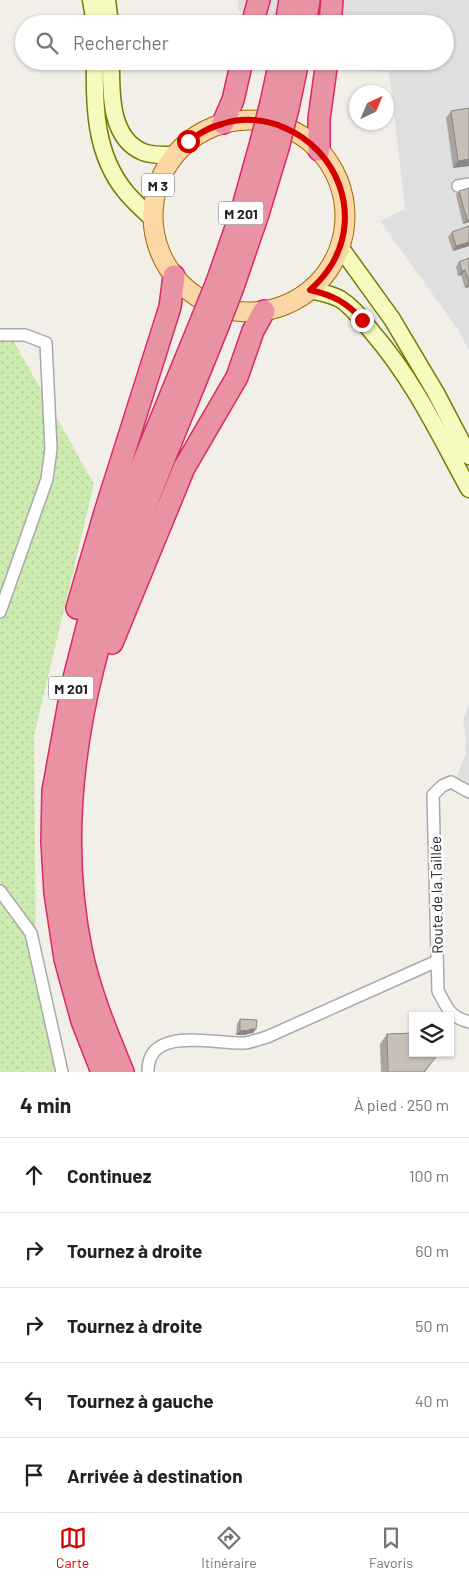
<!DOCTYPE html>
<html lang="fr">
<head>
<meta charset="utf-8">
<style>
  :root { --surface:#fff; --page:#f6f6f6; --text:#222; --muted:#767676; --line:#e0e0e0; --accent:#d40000 }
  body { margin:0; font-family:Barlow,sans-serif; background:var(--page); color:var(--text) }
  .controls { position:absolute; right:15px; bottom:15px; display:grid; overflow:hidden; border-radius:0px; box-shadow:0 1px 4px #0004 }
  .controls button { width:45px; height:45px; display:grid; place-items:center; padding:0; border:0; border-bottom:1px solid var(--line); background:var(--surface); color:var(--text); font:25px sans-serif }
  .compass { position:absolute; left:349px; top:85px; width:45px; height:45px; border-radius:50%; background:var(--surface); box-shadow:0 1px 4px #0004; rotate:44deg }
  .stop { position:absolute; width:15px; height:15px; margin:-11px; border:4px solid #d40000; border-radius:50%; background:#fff }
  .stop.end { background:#d40000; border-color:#fff; box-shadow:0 1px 5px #0008 }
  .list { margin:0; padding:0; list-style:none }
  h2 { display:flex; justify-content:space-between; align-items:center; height:65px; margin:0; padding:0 20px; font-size:21px }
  h2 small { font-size:16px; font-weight:400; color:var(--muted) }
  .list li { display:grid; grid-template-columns:32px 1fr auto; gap:15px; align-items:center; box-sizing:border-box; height:75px; padding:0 20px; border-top:1px solid var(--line) }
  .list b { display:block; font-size:19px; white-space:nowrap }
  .list em { font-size:16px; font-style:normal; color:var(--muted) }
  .icon { flex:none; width:28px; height:28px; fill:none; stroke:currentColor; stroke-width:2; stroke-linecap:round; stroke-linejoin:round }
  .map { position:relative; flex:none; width:469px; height:1072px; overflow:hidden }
  .search { position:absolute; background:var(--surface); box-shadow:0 1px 4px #0004; left:15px; right:15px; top:15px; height:55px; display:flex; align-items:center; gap:12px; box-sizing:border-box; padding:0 18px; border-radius:28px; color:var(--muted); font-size:19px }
  .sheet { height:440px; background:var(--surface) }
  nav { display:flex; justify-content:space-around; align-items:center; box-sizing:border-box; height:70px; border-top:1px solid var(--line); background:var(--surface); font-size:14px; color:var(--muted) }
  nav a { display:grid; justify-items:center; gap:2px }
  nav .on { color:var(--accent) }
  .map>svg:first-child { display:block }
  .residential { fill:#e0dfdf }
  .grass { fill:url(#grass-dots) }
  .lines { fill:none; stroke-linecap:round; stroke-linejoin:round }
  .street-casing { stroke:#a9a9a9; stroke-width:14 }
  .secondary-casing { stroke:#707d05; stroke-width:19 }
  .primary-casing { stroke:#a06b00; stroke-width:21 }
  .highway-casing { stroke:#dc2a67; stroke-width:24 }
  .street { stroke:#fff; stroke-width:11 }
  .secondary { stroke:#f7fabf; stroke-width:16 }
  .primary { stroke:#fcd6a4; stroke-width:19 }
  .highway { stroke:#e892a2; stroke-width:21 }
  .highway-bridge-casing { stroke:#dc2a67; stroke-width:24; stroke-linecap:butt }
  .highway-bridge { stroke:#e892a2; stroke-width:21 }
  .wall { fill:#aba49e }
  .shaded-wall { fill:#8b8681 }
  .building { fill:#c7bfb8; stroke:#8b8681 }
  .route { stroke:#d40000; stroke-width:6 }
  .labels { text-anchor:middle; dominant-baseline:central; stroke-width:4.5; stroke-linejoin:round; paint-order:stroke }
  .shield { fill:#fff; stroke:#646464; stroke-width:1 }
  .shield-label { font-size:14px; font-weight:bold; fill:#222 }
  .street-label { font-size:15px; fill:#222; stroke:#fff }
</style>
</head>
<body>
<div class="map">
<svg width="469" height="1072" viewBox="0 0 469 1072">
  <defs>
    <pattern id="grass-dots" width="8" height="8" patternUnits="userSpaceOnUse" patternTransform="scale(1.25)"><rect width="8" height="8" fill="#cdebb0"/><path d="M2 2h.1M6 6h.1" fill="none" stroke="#b0c997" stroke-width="1.8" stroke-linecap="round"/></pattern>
  </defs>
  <rect width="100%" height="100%" fill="#f2efe9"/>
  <path class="residential" d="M238 0H469V351L459 331 380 221 405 209 389 72 360 71 340 61H445V24H265L238 10Z
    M469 703V787L456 779 465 755 466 741 463 719Z"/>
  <path class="grass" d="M8 331 94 484 34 736 36 951 63 1072H0V335Z"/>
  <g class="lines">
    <g class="street-casing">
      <path id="street" d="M458 186 469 184
        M0 335H25L46 343 51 449 47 479 0 612
        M469 792 451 782 442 786 433 795 438 991C447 1007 449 1017 469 1022
        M0 891 31 933 62 1072
        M148 1072C147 1024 217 1045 245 1043 252 1042 260 1039 267 1037L437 961"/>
    </g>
    <g class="secondary-casing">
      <path id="secondary" d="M91 0 95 24
        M107 0 110 24
        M95 61C94 106 95 154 125 191 133 201 143 210 153 219
        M111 61C111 91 109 138 143 152 153 156 164 155 174 155
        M340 247 392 319 436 393 469 456
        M310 290C320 292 331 294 340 299 353 307 362 320 372 332 413 379 439 434 469 489"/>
    </g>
    <g class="primary-casing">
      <path id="primary" d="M153 216a96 96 0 1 1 192 0a96 96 0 1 1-192 0Z"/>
    </g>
    <g class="highway-casing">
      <path id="highway" d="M252 24 259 0
        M286 24 290 0
        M305 24 309 0
        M330 24 332 0
        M271 103 280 61
        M288 108 298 61
        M223 123 233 100 242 61
        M319 150V119L327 61
        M217 282 242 210 261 142
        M233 287 258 214 278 148
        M77 608 106 509 170 307 174 276
        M112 643 184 468 237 377 253 331 264 311
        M102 1072 82 1021 65 959 55 893 52 842 53 791 72 686 94 600 122 514 202 319
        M123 1072C107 1033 91 995 82 954 35 733 139 525 218 326"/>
    </g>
    <use href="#street" class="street"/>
    <use href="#secondary" class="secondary"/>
    <use href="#primary" class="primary"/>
    <use href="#highway" class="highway"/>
    <g class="highway-bridge-casing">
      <path id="highway-bridge" d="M261 142 271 103
        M278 148 288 108
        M202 319 217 282
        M218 326 233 287"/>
    </g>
    <use href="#highway-bridge" class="highway-bridge"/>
  </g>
  <path class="wall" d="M469 108V166L453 168 446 118 451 111Z
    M459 191 469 222 463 224 456 195Z
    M469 226V246L453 251 448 237 452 232Z
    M469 258V287L465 288 461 275 458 276 456 267 459 262Z
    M240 1019 256 1029 253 1033 247 1034 246 1035H236L237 1024Z
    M387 1034 436 1057 425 1072H381L380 1044Z"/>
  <path class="shaded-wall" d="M469 159V166L453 168 458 161Z
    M469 219V222L463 224 467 220Z
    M469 242V246L453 251 456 246Z
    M465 270 461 275 458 276 462 271Z
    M469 283V287L465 288Z
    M250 1029H256L253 1033 247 1034 246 1035H236L240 1031Z"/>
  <path class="building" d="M469 108V159L458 161 451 111Z
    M469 188V219L467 220 459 191Z
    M469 226V242L456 246 452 232Z
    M469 258V283L465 270 462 271 459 262Z
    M240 1019 257 1020 256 1029H250V1030L240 1031Z
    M413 1033V1053H437L436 1057 424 1072H388L387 1034Z"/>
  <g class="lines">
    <path class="route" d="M188 141C199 134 209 127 222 124 242 117 266 119 285 128 337 150 362 213 332 264 326 274 319 282 310 290 332 295 347 302 362 320"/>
  </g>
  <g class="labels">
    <g class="shield">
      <rect x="142" y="173.5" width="32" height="23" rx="4"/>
      <rect x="218.5" y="201.5" width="45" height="23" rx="4"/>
      <rect x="48.5" y="676.5" width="45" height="23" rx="4"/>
    </g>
    <g class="shield-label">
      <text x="158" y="185">M 3</text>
      <text x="241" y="213">M 201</text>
      <text x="71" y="688">M 201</text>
    </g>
    <g class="street-label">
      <text transform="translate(436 895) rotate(-91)">Route de la Taillée</text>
    </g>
  </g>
</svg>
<div class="controls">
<button><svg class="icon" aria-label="layers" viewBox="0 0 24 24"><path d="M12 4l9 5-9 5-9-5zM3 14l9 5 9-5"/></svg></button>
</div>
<svg class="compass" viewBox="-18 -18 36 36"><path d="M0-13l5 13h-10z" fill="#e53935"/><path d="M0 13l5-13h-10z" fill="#767676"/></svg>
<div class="stop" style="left:188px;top:141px"></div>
<div class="stop end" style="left:362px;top:320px"></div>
<div class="search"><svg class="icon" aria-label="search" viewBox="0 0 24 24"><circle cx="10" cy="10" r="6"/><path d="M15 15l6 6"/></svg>Rechercher</div>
</div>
<section class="sheet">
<h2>4 min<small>À pied · 250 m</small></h2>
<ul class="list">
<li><svg class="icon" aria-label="ahead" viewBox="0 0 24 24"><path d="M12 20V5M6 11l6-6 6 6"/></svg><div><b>Continuez</b></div><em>100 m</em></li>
<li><svg class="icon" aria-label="right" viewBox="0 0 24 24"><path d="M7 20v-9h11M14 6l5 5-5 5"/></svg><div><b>Tournez à droite</b></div><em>60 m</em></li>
<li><svg class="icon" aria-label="right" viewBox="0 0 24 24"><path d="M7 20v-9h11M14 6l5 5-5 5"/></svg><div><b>Tournez à droite</b></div><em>50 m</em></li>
<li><svg class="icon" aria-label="left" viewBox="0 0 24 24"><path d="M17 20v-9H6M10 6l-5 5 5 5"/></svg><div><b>Tournez à gauche</b></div><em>40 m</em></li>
<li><svg class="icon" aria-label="arrive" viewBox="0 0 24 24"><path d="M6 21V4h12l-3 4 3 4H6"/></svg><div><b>Arrivée à destination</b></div></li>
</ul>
</section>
<nav>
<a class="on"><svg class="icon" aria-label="map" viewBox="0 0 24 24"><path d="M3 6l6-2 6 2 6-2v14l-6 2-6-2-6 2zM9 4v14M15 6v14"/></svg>Carte</a>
<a><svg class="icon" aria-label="directions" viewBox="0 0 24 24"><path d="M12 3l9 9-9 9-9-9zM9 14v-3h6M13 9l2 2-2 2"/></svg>Itinéraire</a>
<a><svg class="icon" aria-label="saved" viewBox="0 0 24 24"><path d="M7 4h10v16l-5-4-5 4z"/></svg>Favoris</a>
</nav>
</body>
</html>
